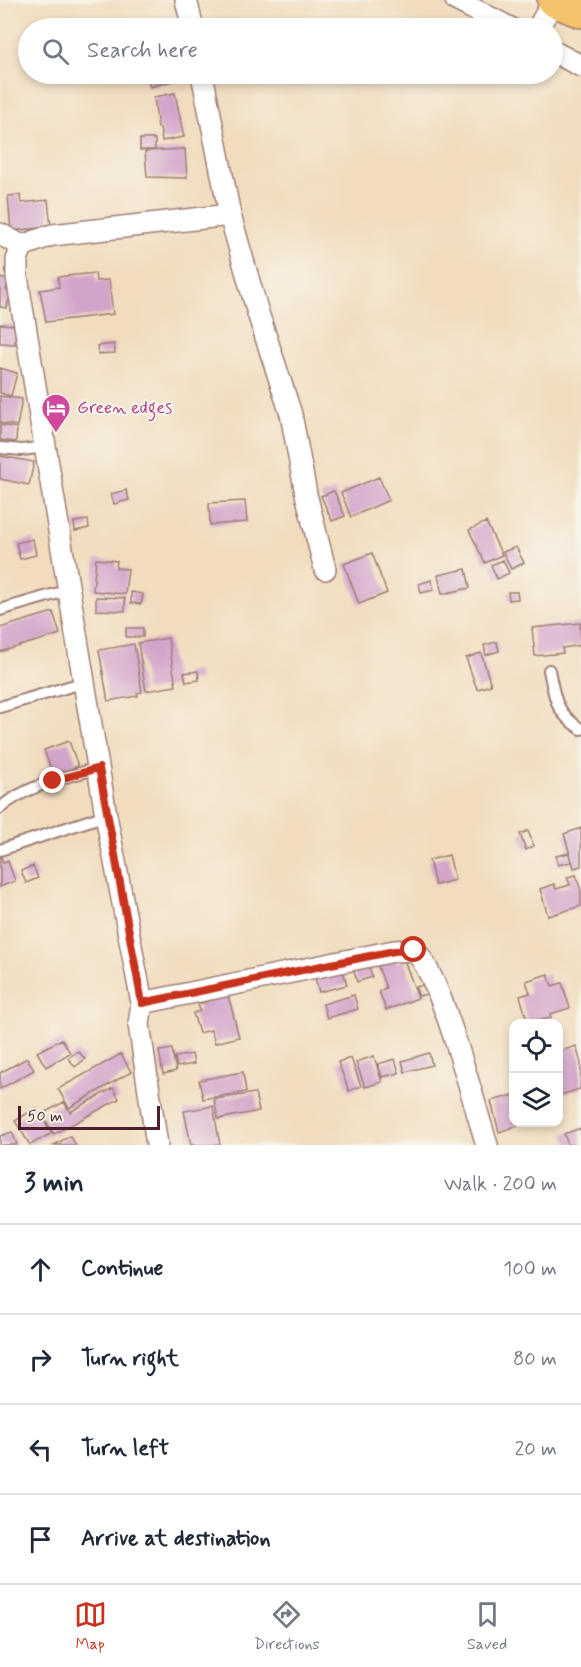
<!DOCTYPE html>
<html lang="en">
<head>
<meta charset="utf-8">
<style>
  :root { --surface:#fff; --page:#f2f2f3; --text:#1f2937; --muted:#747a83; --line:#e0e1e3; --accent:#c8321e }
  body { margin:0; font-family:Mynerve,sans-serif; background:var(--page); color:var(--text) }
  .controls { position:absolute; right:18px; bottom:18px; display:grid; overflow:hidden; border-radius:12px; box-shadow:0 3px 9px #0003 }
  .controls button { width:54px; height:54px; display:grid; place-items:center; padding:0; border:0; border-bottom:2px solid var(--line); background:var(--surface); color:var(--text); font:30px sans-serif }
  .scale { position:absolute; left:18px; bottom:15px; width:142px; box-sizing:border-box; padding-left:6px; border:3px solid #4a1f2b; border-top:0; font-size:16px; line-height:21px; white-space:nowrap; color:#4a1f2b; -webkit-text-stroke:4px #f7f3e8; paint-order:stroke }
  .stop { position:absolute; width:18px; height:18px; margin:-14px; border:4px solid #c8321e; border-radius:50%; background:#fff }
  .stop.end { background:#c8321e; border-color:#fff; box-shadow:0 2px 6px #0008 }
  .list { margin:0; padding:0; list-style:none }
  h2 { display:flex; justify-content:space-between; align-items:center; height:78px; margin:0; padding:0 24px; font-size:26px }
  h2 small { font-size:20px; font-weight:400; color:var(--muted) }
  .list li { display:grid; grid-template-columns:39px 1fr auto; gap:18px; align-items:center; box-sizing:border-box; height:90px; padding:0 24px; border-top:2px solid var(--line) }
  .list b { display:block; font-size:22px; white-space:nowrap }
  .list em { font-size:20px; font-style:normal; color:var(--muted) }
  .icon { flex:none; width:33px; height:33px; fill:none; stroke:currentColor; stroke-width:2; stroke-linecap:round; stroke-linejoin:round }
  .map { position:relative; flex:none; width:581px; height:1145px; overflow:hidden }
  .search { position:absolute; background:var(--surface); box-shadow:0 3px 9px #0003; left:18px; right:18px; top:18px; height:66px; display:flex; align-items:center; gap:15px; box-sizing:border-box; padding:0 21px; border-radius:33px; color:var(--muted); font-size:22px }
  .sheet { height:438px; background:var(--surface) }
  nav { display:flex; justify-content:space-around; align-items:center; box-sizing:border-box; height:84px; border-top:2px solid var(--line); background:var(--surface); font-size:16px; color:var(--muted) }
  nav a { display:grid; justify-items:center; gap:3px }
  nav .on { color:var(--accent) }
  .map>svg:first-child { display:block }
  .building { fill:#d3a4ca }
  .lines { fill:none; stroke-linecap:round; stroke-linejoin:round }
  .service-casing { stroke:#9e7e74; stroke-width:14 }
  .minor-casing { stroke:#9e7e74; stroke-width:24 }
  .trunk-casing { stroke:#9e7e74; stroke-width:36 }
  .service { stroke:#fff; stroke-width:10 }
  .minor { stroke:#fff; stroke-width:21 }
  .trunk { stroke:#f3c26a; stroke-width:33 }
  .route { stroke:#c8321e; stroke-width:8 }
  .labels { text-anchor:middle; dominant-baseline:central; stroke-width:4.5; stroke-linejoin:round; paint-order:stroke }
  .hotel-label { font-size:18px; fill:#b23c85; stroke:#f7f3e8; text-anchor:start }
</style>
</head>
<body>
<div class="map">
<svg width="581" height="1145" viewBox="0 0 581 1145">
  <rect width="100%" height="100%" fill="#f7f3e8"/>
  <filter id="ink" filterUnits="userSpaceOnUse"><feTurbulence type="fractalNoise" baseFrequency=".0167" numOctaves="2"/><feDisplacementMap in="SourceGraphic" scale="12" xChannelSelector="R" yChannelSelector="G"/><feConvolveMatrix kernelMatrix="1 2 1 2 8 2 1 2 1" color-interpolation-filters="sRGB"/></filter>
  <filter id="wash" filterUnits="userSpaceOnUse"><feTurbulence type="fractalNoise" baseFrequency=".008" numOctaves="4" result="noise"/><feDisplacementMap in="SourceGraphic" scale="24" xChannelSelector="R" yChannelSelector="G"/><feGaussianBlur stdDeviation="1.35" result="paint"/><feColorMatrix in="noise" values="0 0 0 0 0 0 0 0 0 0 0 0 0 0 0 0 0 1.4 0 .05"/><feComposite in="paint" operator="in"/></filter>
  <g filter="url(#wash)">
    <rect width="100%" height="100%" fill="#f1dcbd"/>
    <g id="blocks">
      <path class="building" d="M146 74H170L172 81 150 87Z
        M175 93 184 137 162 141 160 128H158L154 97Z
        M140 139H155V150H140Z
        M185 149 187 178 147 177 145 151Z
        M20 195 21 203 48 200 51 227 11 231 8 196Z
        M95 273 96 281 109 280 113 314 46 322 40 290 59 287 58 277Z
        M0 278 8 280 6 290 11 291 7 308 0 307Z
        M0 324 16 325 15 344 0 343Z
        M114 344 115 353 98 354 97 346Z
        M0 368 17 373 11 396 0 393Z
        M0 396 22 399 17 426 0 423Z
        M0 425 17 428 16 442 0 440Z
        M0 456 34 462 29 485 0 479Z
        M379 477 389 500 351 517 341 493Z
        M126 490 129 500 114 504 111 494Z
        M334 491 345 516 332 521 321 496Z
        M245 501 247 522 210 525 209 503Z
        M88 520 89 528 75 531 74 522Z
        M486 522 502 555 485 563 469 530Z
        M33 539 36 555 20 559 16 543Z
        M516 547 524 563 511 569 503 552Z
        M372 553 387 593 359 604 344 564Z
        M96 559 117 561 116 568 128 569 125 594 93 591Z
        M503 560 509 573 497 579 491 565Z
        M466 569 470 588 442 594 438 575Z
        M431 580 434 590 421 593 419 584Z
        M131 592 143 594 141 604 131 603Z
        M508 592H517L518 599 509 600Z
        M96 597 125 598V611L96 610Z
        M53 612 60 634 0 652V628Z
        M580 623 581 645 562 648 563 653 535 656 532 628Z
        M126 628H143V637H126Z
        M168 638 176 686 146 691 138 643Z
        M497 642 499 651 486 655 484 645Z
        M134 644 142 692 137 693 138 696 108 701 99 650Z
        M481 653 491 685 477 689 466 658Z
        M198 671 199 680 186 682 184 673Z
        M69 741 78 766 53 775 44 750Z
        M581 828V866L574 868 564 834Z
        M528 831 534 846 526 850 520 834Z
        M569 853 571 862 558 865 556 856Z
        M0 855 3 863 8 861 15 881 0 887Z
        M449 855 455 880 435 885 429 860Z
        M33 866 38 878 26 883 21 871Z
        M576 875 581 891V906L548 916 540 889 554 884 556 889 570 885 567 877Z
        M395 958 397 962 404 960 418 998 386 1010 379 991 386 988 377 964Z
        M367 960 372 977 357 982 352 964Z
        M342 967 347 985 319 992 314 974Z
        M548 974 552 986 562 983 570 1008 550 1014 551 1018 528 1023 520 996 530 993 526 981Z
        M426 984 428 994 418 996 416 987Z
        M228 995 239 1037 215 1043 211 1030 199 1033 193 1013 200 1011 198 1004Z
        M354 995 358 1009 327 1018 323 1004Z
        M62 1039 70 1053 46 1067 37 1052Z
        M576 1046 581 1063 580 1089 560 1095 558 1052Z
        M172 1049 176 1071 163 1074 159 1051Z
        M78 1051 85 1059 75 1067 68 1058Z
        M429 1053 432 1065 405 1072 402 1061Z
        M121 1054 131 1072 69 1108 58 1089Z
        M192 1054 194 1064 177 1067 175 1057Z
        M374 1056 382 1082 365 1087 356 1062Z
        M27 1058 34 1070 0 1089V1073Z
        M351 1058 361 1086 349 1091 338 1062Z
        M395 1059 399 1073 382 1077 378 1064Z
        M243 1072 246 1092 203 1099 199 1080Z
        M113 1088 119 1099 54 1134 42 1114 64 1102 70 1112Z
        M255 1093 259 1111 218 1119 214 1099Z
        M514 1095V1122L525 1123 499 1132 491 1101Z
        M213 1106 220 1145H191L184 1111Z
        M36 1108 52 1133 30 1145 15 1121Z
        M581 1128V1145H568L564 1134Z
        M12 1132 17 1145H0V1136Z
        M70 1136 76 1145H54Z"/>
    </g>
  </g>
  <g filter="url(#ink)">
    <use href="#blocks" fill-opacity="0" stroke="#9e7e74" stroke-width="1.5"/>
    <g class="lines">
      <g class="service-casing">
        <path id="service" d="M0 448 22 450 45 447
          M0 610 69 590
          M549 670C555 699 555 712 581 729
          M0 707 85 682
          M0 808C27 785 66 777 99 768
          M0 850 106 815"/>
      </g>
      <g class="minor-casing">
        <path id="minor" d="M186 0 193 28
          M456 0 510 28
          M538 28 554 0
          M552 51 581 66
          M202 74 230 215 258 313 291 414 306 494 325 569
          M0 234 22 246
          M142 1003 394 951 414 950C441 974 474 1105 487 1145
          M157 1145 139 1024 142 1003 106 815 23 313 17 277V260L22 246 52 235 230 215"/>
      </g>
      <g class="trunk-casing">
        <path id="trunk" d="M554 0 581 11"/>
      </g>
      <use href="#service" class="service"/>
      <use href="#minor" class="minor"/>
      <use href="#trunk" class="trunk"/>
    </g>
  </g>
  <g class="lines" filter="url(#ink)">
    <path class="route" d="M53 781 99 768 142 1003 394 951 414 950"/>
  </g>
  <defs>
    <g id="hotel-pin" transform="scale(1.5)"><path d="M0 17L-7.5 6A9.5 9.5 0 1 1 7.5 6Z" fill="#d1479c" stroke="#f7f3e8"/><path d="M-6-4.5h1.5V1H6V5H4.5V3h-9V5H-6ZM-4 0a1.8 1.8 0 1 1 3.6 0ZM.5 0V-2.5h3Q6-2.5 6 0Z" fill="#fff"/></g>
  </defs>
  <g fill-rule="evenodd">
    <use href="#hotel-pin" x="56" y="408"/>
  </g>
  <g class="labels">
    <g class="hotel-label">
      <text x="77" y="408">Green edges</text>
    </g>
  </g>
</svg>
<div class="controls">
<button><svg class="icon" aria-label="locate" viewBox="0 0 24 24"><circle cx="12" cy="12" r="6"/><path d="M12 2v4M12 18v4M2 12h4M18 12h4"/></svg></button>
<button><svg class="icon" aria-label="layers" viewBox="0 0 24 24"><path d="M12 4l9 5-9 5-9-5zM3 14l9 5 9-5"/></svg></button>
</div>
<div class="scale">50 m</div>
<div class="stop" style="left:414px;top:950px"></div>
<div class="stop end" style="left:53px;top:781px"></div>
<div class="search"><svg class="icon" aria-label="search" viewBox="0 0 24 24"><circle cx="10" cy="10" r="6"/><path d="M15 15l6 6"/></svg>Search here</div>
</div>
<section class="sheet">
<h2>3 min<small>Walk · 200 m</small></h2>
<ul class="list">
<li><svg class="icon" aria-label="ahead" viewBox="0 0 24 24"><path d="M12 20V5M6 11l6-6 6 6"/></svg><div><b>Continue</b></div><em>100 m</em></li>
<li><svg class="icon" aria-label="right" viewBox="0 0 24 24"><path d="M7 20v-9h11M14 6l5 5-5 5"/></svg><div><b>Turn right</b></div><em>80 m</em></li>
<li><svg class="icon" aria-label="left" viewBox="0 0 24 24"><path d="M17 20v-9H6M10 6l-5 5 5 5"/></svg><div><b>Turn left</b></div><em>20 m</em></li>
<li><svg class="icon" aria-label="arrive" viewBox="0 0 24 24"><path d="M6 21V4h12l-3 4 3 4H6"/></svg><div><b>Arrive at destination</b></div></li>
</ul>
</section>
<nav>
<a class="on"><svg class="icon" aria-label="map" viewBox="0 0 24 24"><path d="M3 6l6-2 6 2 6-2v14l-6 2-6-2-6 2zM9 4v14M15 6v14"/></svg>Map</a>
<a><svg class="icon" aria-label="directions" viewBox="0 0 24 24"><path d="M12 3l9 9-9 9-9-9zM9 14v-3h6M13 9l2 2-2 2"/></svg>Directions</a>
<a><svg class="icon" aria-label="saved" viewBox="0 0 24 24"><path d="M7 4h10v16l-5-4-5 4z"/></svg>Saved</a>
</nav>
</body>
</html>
